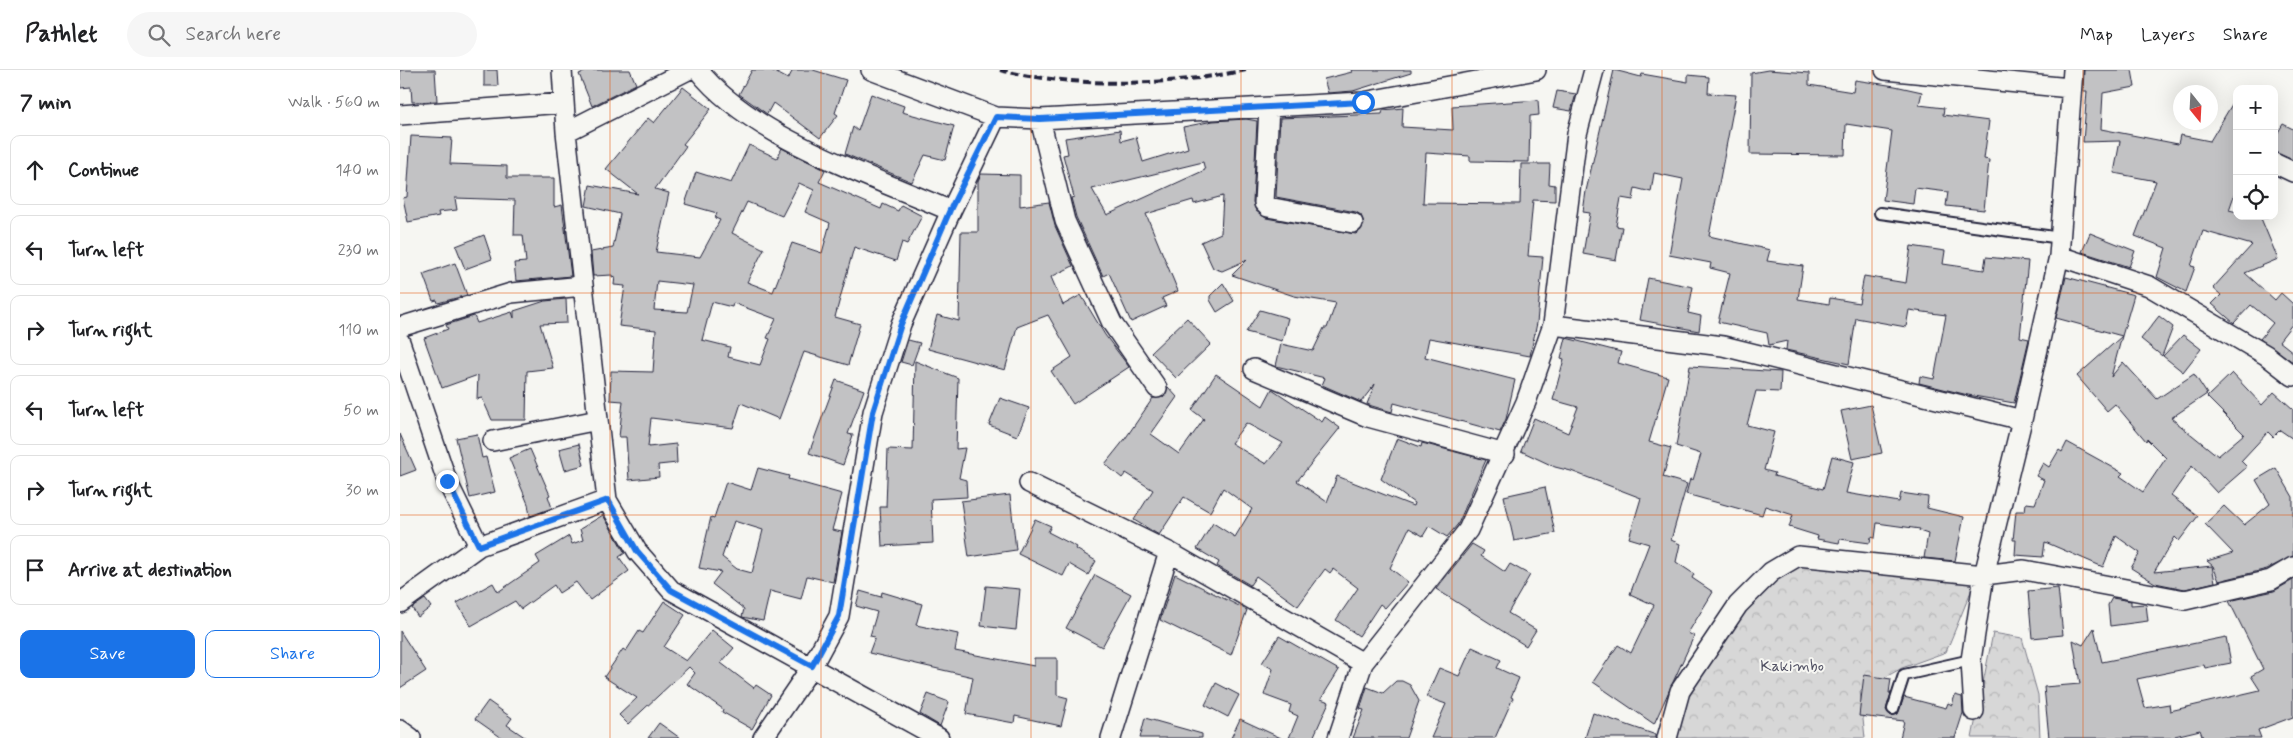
<!DOCTYPE html>
<html lang="en">
<head>
<meta charset="utf-8">
<style>
  :root { --surface:#fff; --page:#f6f6f6; --text:#202124; --muted:#757577; --line:#e0e0e0; --accent:#1a73e8 }
  body { margin:0; font-family:Mynerve,sans-serif; background:var(--page); color:var(--text) }
  .controls { position:absolute; right:15px; top:15px; display:grid; overflow:hidden; border-radius:10px; box-shadow:0 5px 20px #0002 }
  .controls button { width:45px; height:45px; display:grid; place-items:center; padding:0; border:0; border-bottom:1px solid var(--line); background:var(--surface); color:var(--text); font:25px sans-serif }
  .compass { position:absolute; left:1773px; top:15px; width:45px; height:45px; border-radius:50%; background:var(--surface); box-shadow:0 5px 20px #0002; rotate:162deg }
  .stop { position:absolute; width:15px; height:15px; margin:-11px; border:4px solid #1a73e8; border-radius:50%; background:#fff }
  .stop.end { background:#1a73e8; border-color:#fff; box-shadow:0 1px 5px #0008 }
  .list { margin:0; padding:0; list-style:none }
  h2 { display:flex; justify-content:space-between; align-items:center; height:65px; margin:0; padding:0 20px; font-size:21px }
  h2 small { font-size:16px; font-weight:400; color:var(--muted) }
  .list li { display:grid; grid-template-columns:32px 1fr auto; gap:15px; align-items:center; box-sizing:border-box; height:70px; margin:0 10px 10px; padding:0 10px; border:1px solid var(--line); border-radius:10px }
  .list b { display:block; font-size:19px; white-space:nowrap }
  .list em { font-size:16px; font-style:normal; color:var(--muted) }
  .actions { display:flex; gap:10px; padding:15px 20px }
  .actions a { flex:1; padding:11px 0; border:1px solid var(--accent); border-radius:10px; text-align:center; font-size:18px; color:var(--accent) }
  .actions .main { background:var(--accent); color:#fff }
  .icon { flex:none; width:28px; height:28px; fill:none; stroke:currentColor; stroke-width:2; stroke-linecap:round; stroke-linejoin:round }
  .map { position:relative; flex:none; width:1893px; height:668px; overflow:hidden }
  header { display:flex; align-items:center; gap:30px; box-sizing:border-box; height:70px; padding:0 25px; background:var(--surface); border-bottom:1px solid var(--line) }
  header strong { font-size:24px }
  nav { display:flex; gap:28px; margin-inline-start:auto; font-size:18px }
  .search { width:350px; height:45px; background:var(--page); display:flex; align-items:center; gap:12px; box-sizing:border-box; padding:0 18px; border-radius:28px; color:var(--muted); font-size:19px }
  main { display:flex }
  aside { flex:1; background:var(--surface) }
  .map>svg:first-child { display:block }
  .forest { fill:url(#forest-crowns); stroke:#7c7c89 }
  .building { fill:#c2c2c4; stroke:#22223b; fill-rule:evenodd }
  .lines { fill:none; stroke-linecap:round; stroke-linejoin:round }
  .lane-casing { stroke:#22223b; stroke-width:14 }
  .street-casing { stroke:#22223b; stroke-width:22 }
  .lane { stroke:#f6f6f2; stroke-width:10 }
  .street { stroke:#f6f6f2; stroke-width:19 }
  .rail { stroke:#22223b; stroke-width:4; stroke-dasharray:8 4; stroke-linecap:butt }
  .route { stroke:#1a73e8; stroke-width:6 }
  .grid { fill:none; stroke:#e8590c; stroke-width:1; stroke-opacity:0.55 }
  .labels { text-anchor:middle; dominant-baseline:central; stroke-width:4; stroke-linejoin:round; paint-order:stroke }
  .park-label { font-size:16px; fill:#4f4f62; stroke:#f6f6f2 }
</style>
</head>
<body>
<header>
<strong>Pathlet</strong>
<div class="search"><svg class="icon" aria-label="search" viewBox="0 0 24 24"><circle cx="10" cy="10" r="6"/><path d="M15 15l6 6"/></svg>Search here</div>
<nav><a>Map</a><a>Layers</a><a>Share</a></nav>
</header>
<main>
<aside>
<h2>7 min<small>Walk · 560 m</small></h2>
<ul class="list">
<li><svg class="icon" aria-label="ahead" viewBox="0 0 24 24"><path d="M12 20V5M6 11l6-6 6 6"/></svg><div><b>Continue</b></div><em>140 m</em></li>
<li><svg class="icon" aria-label="left" viewBox="0 0 24 24"><path d="M17 20v-9H6M10 6l-5 5 5 5"/></svg><div><b>Turn left</b></div><em>230 m</em></li>
<li><svg class="icon" aria-label="right" viewBox="0 0 24 24"><path d="M7 20v-9h11M14 6l5 5-5 5"/></svg><div><b>Turn right</b></div><em>110 m</em></li>
<li><svg class="icon" aria-label="left" viewBox="0 0 24 24"><path d="M17 20v-9H6M10 6l-5 5 5 5"/></svg><div><b>Turn left</b></div><em>50 m</em></li>
<li><svg class="icon" aria-label="right" viewBox="0 0 24 24"><path d="M7 20v-9h11M14 6l5 5-5 5"/></svg><div><b>Turn right</b></div><em>30 m</em></li>
<li><svg class="icon" aria-label="arrive" viewBox="0 0 24 24"><path d="M6 21V4h12l-3 4 3 4H6"/></svg><div><b>Arrive at destination</b></div></li>
</ul>
<div class="actions"><a class="main">Save</a><a>Share</a></div>
</aside>
<div class="map">
<svg width="1893" height="668" viewBox="0 0 1893 668">
  <defs>
    <pattern id="forest-crowns" width="20" height="18" patternUnits="userSpaceOnUse" patternTransform="scale(1.25)"><rect width="20" height="18" fill="#d7d7d7"/><path d="M2 6a3 3 0 1 1 6 0M12 15a3 3 0 1 1 6 0" fill="none" stroke="#b8b8b9"/></pattern>
  </defs>
  <rect width="100%" height="100%" fill="#f6f6f2"/>
  <filter id="ink" filterUnits="userSpaceOnUse"><feTurbulence type="fractalNoise" baseFrequency=".02" numOctaves="2"/><feDisplacementMap in="SourceGraphic" scale="10" xChannelSelector="R" yChannelSelector="G"/><feConvolveMatrix kernelMatrix="1 2 1 2 8 2 1 2 1" color-interpolation-filters="sRGB"/></filter>
  <g filter="url(#ink)">
    <path class="forest" d="M1394 493 1576 509 1546 582 1502 598 1460 621 1465 668H1277L1285 631 1338 548Z
      M1593 563 1622 568 1638 625 1640 668H1572Z"/>
    <path class="building" d="M0 0H35L37 31 12 32 11 17 0 18Z
      M84 0H97L98 16H84Z
      M189 0H230L236 14 192 36 179 4Z
      M352 0H371L388 9 393 0H413L446 10 435 43 438 45 420 68 373 33 367 44 339 24Z
      M951 0H1011V3L953 21 928 23 924 9 952 2Z
      M1214 0 1241 7 1242 4 1288 12V5L1309 7 1308 23 1336 25 1309 166 1370 180 1367 191 1403 196 1398 229 1429 234 1430 228 1459 233 1464 206 1506 213 1511 176 1545 181 1543 194 1584 200 1586 187 1628 191 1620 267 1629 269 1614 333 1568 325 1519 313 1520 306 1534 309 1546 245 1509 240 1506 257 1456 248 1449 294 1386 280 1387 271 1369 275 1367 263 1318 252 1330 203 1310 198 1311 193 1269 185 1283 109 1254 103 1251 122 1235 118 1233 130 1221 128 1216 156 1222 157 1216 190 1183 184 1190 143 1183 142 1186 121Z
      M1368 0 1409 3V15L1453 22 1455 10 1495 16 1522 22 1519 35 1544 38 1543 45 1589 51 1584 89 1589 90 1584 140 1546 136 1548 122 1515 118 1513 134 1483 130 1492 61 1446 54 1445 85 1350 84 1351 3Z
      M1684 0H1732L1735 17 1703 23 1701 59 1778 74 1780 65 1810 71 1837 26V117L1829 140 1837 142V146H1860L1878 189 1845 203 1875 230 1881 223 1893 234V253L1879 271 1893 282V292L1860 269 1873 253 1851 235 1834 253 1812 234 1821 225 1813 218 1852 175 1803 161 1791 196 1795 197 1786 222 1757 207 1766 178 1735 166 1756 111 1714 103 1720 71 1683 72 1687 21H1683Z
      M283 17 311 39 283 74 286 76 255 119 269 123 256 182 300 187 320 150 315 148 317 143 285 134 296 102 331 113 349 75 377 88 382 78 425 100 419 112 481 139 483 134 498 141 501 135 522 146 507 174 502 172 496 191 454 177 435 247 460 254 448 295 404 282 379 349 341 333 333 358 251 348 248 377 276 374 277 393 258 395 259 407 229 410 226 367H219L223 331 210 330 211 301 253 302 256 260 219 256 225 216 214 215 215 206 212 207V205L193 206 191 182 213 178 220 144 186 136 190 115 238 124 206 99 248 48 254 53ZM399 113 414 120 405 142 430 153 422 183 392 173 373 222 347 212 364 179 332 163 347 132 382 146ZM257 211 293 215 287 242 254 240ZM312 232 332 237 333 233 376 249 367 268 370 269 360 295 328 287 330 277 302 270Z
      M1157 21 1176 24 1171 41 1153 38Z
      M471 24 504 36 502 42 554 56 545 90 525 85 512 112 445 84 453 57 458 61Z
      M1138 30 1139 45 1130 46 1129 92 1070 91V86L1026 83 1023 133 1120 134 1121 94H1150L1149 114 1155 115V131L1133 130 1128 186 1143 187 1137 253 1130 286 1029 268 1025 287 1115 310 1106 349 1100 362 994 333 992 342 972 336 967 334 975 314 961 332 922 315 925 308 876 296 881 274 913 281 924 258H927L936 233 894 226 832 205 847 190 822 201 813 198 801 172 821 163 823 126 794 134 793 130 746 144 778 221 762 228 766 236 731 252 709 203 703 206 676 147 671 128 674 127 663 85 668 84 665 68 720 60 721 71 736 67 743 92 788 78 783 57 813 51 846 49 857 51 853 132 856 141 866 148 956 164 964 155 961 145 956 142 876 127 880 48 982 44 983 40 1003 38 1002 57 1053 60 1052 36ZM803 92 805 100 707 145 692 119Z
      M1883 54 1893 59V90L1874 82V69Z
      M11 66 52 68 50 94 107 96V108H154V137L162 135 171 206 116 211 114 193 126 192 123 165H114L115 130 55 128 57 140 38 142 39 146 8 152 3 128 7 127Z
      M581 104 620 105V136L649 132 655 156 673 196 651 207 663 235 681 225 705 265 729 297 673 334 651 301 672 287 648 245 617 257 605 300 528 279 537 245 559 251 561 162H578V111Z
      M1690 163 1735 181 1729 197 1682 182Z
      M84 165 92 189 65 199 56 176Z
      M55 193 67 225 38 233 37 230 33 231 23 204Z
      M1666 207 1734 225 1722 266 1656 248Z
      M1248 208 1293 217 1288 243 1301 246 1299 261 1240 250Z
      M823 213 834 231 817 242 810 230V226Z
      M166 229 167 253 140 254 153 298 127 301 126 350H92L82 328 77 329 78 305 42 318 24 268 48 259 46 255 74 246 77 253 112 242 114 248V241L145 231Z
      M860 240 888 248 882 271 846 262Z
      M1759 246 1773 257 1762 286 1741 269Z
      M787 248 811 274 776 308 751 282Z
      M1783 265 1801 279 1783 302 1763 286Z
      M1722 266 1711 307 1723 292 1757 329 1794 304 1807 324 1771 348 1818 386 1844 364 1807 327 1832 303 1862 335 1874 322 1893 339V369L1880 360 1873 367 1868 362 1841 391 1847 397 1817 423 1792 396 1771 426 1798 446 1779 471 1775 467 1754 502 1812 496 1815 512 1785 519 1755 513 1731 498 1740 483 1716 466 1703 497 1645 472 1643 487 1615 485 1616 470H1613L1616 441H1625L1626 433 1635 434 1644 410 1636 406 1643 393 1649 397 1659 380 1662 382 1667 372 1723 403 1720 406 1743 422 1766 388 1747 369 1746 371 1715 334 1707 341 1677 306Z
      M1166 268 1221 282 1218 293 1268 307 1249 372 1271 378 1263 407 1287 414 1271 470 1280 474 1276 492 1294 504 1292 508 1313 522 1288 563 1294 566 1254 654 1193 612 1218 575 1231 583 1254 535 1230 524 1249 474 1229 468 1241 428 1171 401 1155 397 1121 381 1134 348 1168 363 1178 337 1153 330 1164 289 1161 288Z
      M508 270 520 273 512 295 501 292Z
      M515 291 558 308 556 379 565 378 559 408 566 410 567 427 531 429 533 473 482 476 480 437H486L488 379 513 380Z
      M1290 296 1381 302 1380 322 1356 321 1347 355 1374 362 1364 400 1375 403 1374 406 1423 419 1432 386 1454 392 1446 423 1499 432 1501 423 1528 427 1527 438 1564 447 1555 491 1524 488 1528 464 1519 461 1520 459 1477 453 1475 468 1471 467 1470 473 1440 469 1439 473 1417 469 1418 466 1389 457 1393 445 1365 436 1362 445 1286 424 1290 409 1293 410 1301 384 1276 376Z
      M816 304 863 336 872 319 922 352 925 347 940 358 897 411 927 432 937 406 1013 436 1014 433 981 409 997 368 1021 377 1022 373 1086 390 1058 454 1047 467 1029 456 1023 466 1009 458 990 498 1008 512 985 538 980 534 959 566 936 550 958 518 933 499 930 503 925 499 898 536 856 506 850 515 817 496 819 492 797 479 813 453 835 467 852 439 823 418 810 442 784 427 759 465 734 450 753 420 726 403 722 408 705 394 725 369 753 328 764 327 768 317 777 327 751 364 779 384 804 349 792 340ZM846 353 883 373 866 394 831 373Z
      M436 310 464 320 448 364 453 365 443 395 409 383Z
      M600 328 629 338 617 366 589 355Z
      M1471 335 1482 383 1452 389 1441 341Z
      M0 364 16 400 0 406Z
      M77 364 82 388 86 387 95 422 70 428 56 368Z
      M179 374 184 395 165 400 159 379Z
      M130 379 150 425 148 426 152 438 130 446 128 434 109 388Z
      M358 398 389 406 388 409 442 424 432 460 442 462 433 512 407 506 401 529 370 521 363 551 342 547 344 539 312 514 321 502 299 498 311 447 314 448 326 412 351 420ZM334 451 363 460 352 503 337 499 322 487Z
      M1876 398 1893 427V486L1867 499 1819 511 1813 496 1807 491 1833 483 1805 454 1824 436 1844 455 1870 434 1856 410Z
      M1145 417 1155 463 1114 471 1104 426Z
      M610 425 616 480 569 487 561 431Z
      M203 445 225 483 219 487 229 501 190 530 176 512 159 523 154 515 121 539 115 531 71 556 57 533 93 513 98 522 140 493 136 486 169 466 172 474 183 470 180 459Z
      M635 449 651 456 648 462 677 477 676 479 696 491 688 505 669 494 663 506 618 484Z
      M1072 474 1084 481 1081 486 1105 502 1110 494 1130 505 1108 543 1136 560 1126 576 1036 519Z
      M775 504 847 540 831 585 760 550Z
      M695 505 731 524 702 577 666 558Z
      M1893 510V647L1858 660 1861 668H1803L1800 660 1775 666V668H1649L1644 617 1680 614 1673 570 1683 575 1694 558 1702 592 1826 567 1831 593 1805 598 1804 595 1737 609 1745 638 1769 634 1770 641 1860 620 1851 606 1863 599 1829 531 1874 521Z
      M586 516 620 519 616 560 581 556Z
      M1658 518 1663 565 1632 568 1628 521Z
      M460 521 481 527 482 522 522 534 516 555 558 564 555 581 634 596V588H657V625L668 628 661 656 615 646 614 653 566 644 573 607 469 583 475 567 470 566 477 542 456 536Z
      M1712 528 1731 531V535L1746 534 1748 551 1710 556 1708 535Z
      M25 529 31 537 18 547 12 538Z
      M264 531 285 545 264 577 286 591 312 560 334 578 321 593 354 618 356 615 371 625 352 659 322 642 323 639 287 614 295 603 289 597 228 654 219 645 237 628 204 607 223 579 226 581 239 561 243 563Z
      M0 561 26 601 0 618Z
      M879 566 939 600 921 629 929 632 913 668H889L898 646 889 642 891 635 864 625 873 599 862 593Z
      M1072 577 1101 590 1097 598 1119 608 1111 627 1113 628 1095 668H1031L1046 634 1026 627 1039 598 1059 606Z
      M1464 605 1491 609 1489 623H1491L1486 640 1491 646 1498 644 1504 627 1546 638 1548 633 1552 635 1555 625 1562 627 1563 643 1555 668H1500L1504 651 1459 646Z
      M996 611H1002L1010 615 1019 631 1006 668H953L964 640 960 639 967 617 983 623Z
      M816 613 839 625 828 647 805 635Z
      M528 624 549 632 540 656 520 644Z
      M88 631 112 648 107 655 126 668H102L75 649Z
      M1193 643 1256 665V668H1185Z
      M745 648 802 664V668H740Z
      M840 649 881 668H831Z
      M259 653 280 668H248Z"/>
    <g class="lines">
      <g class="lane-casing">
        <path id="lane" d="M1480 143 1661 168
          M1493 639 1504 605 1571 590"/>
      </g>
      <g class="street-casing">
        <path id="street" d="M162 0 166 62 207 430 237 481 271 520 539 668
          M298 0C352 68 471 106 551 141
          M471 0 596 47 640 49 963 32 1136 0
          M1485 0 1670 18
          M869 37 864 133 868 137 953 153
          M0 45 164 33
          M640 49 665 151 712 253 757 318
          M166 62 288 0
          M1874 93 1893 102
          M1659 186 1749 216 1866 285 1893 306
          M1153 255 1323 276 1622 350
          M0 257 111 223 183 216
          M0 272 47 411 79 476
          M854 299 968 347 1105 384
          M93 371 198 350
          M629 413 769 482 963 593
          M0 533 79 476 207 430
          M1574 641 1571 590 1584 505 1622 350 1659 186 1673 0
          M0 660 11 668
          M363 668 412 596 439 546 473 342 501 254 551 141 596 47
          M711 668 769 482
          M938 668 963 593 1068 460 1126 332 1153 255 1177 64 1194 0
          M1267 668 1280 621 1338 535 1371 502 1398 486 1584 505 1624 500 1785 530 1871 510 1893 497"/>
      </g>
      <use href="#lane" class="lane"/>
      <use href="#street" class="street"/>
      <path class="rail" d="M600 0C673 18 773 16 846 0"/>
    </g>
  </g>
  <g class="lines" filter="url(#ink)">
    <path class="route" d="M47 411 79 476 208 430 237 481 271 520 412 596 439 546 473 342 501 254 550 140 596 47 640 49 963 32"/>
  </g>
  <path class="grid" d="M210 0V668M421 0V668M631 0V668M841 0V668M1052 0V668M1262 0V668M1472 0V668M1683 0V668M0 223H1893M0 445H1893"/>
  <g class="labels">
    <g class="park-label">
      <text x="1392" y="596">Kakimbo</text>
    </g>
  </g>
</svg>
<div class="controls">
<button>+</button>
<button>−</button>
<button><svg class="icon" aria-label="locate" viewBox="0 0 24 24"><circle cx="12" cy="12" r="6"/><path d="M12 2v4M12 18v4M2 12h4M18 12h4"/></svg></button>
</div>
<svg class="compass" viewBox="-18 -18 36 36"><path d="M0-13l5 13h-10z" fill="#e53935"/><path d="M0 13l5-13h-10z" fill="#757577"/></svg>
<div class="stop" style="left:963px;top:32px"></div>
<div class="stop end" style="left:47px;top:411px"></div>
</div>
</main>
</body>
</html>
